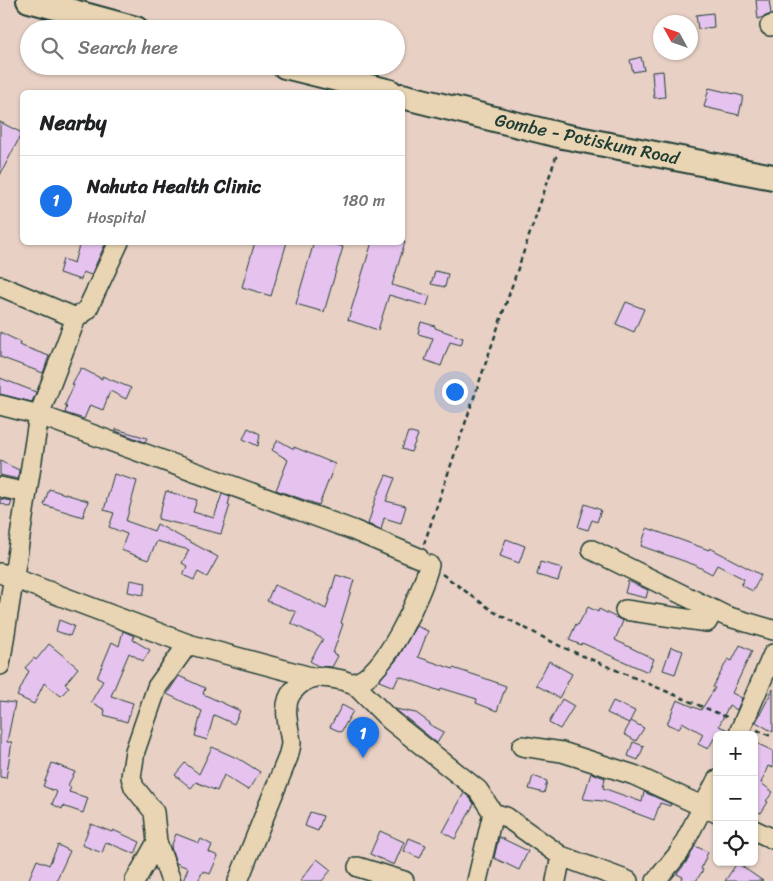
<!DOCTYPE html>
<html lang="en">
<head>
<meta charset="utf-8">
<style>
  :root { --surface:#fff; --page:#f2f2f2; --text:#202124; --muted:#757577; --line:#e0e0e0; --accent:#1a73e8 }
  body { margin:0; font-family:Sriracha,sans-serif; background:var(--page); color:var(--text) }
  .controls { position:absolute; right:15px; bottom:15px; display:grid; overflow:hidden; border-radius:8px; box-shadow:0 1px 4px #0004 }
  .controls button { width:45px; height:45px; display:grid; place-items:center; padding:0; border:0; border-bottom:1px solid var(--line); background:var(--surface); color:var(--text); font:25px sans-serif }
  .compass { position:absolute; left:653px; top:15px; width:45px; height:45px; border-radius:50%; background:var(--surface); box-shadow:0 1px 4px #0004; rotate:310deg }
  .you { position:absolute; left:454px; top:391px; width:18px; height:18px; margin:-12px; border:4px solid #fff; border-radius:50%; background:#1a73e8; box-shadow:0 0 0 8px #1a73e833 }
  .badge { display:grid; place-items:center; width:32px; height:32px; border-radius:50%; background:var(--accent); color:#fff; font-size:16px; font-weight:700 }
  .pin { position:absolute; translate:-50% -41px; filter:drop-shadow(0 1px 2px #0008) }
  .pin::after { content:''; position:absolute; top:26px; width:18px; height:15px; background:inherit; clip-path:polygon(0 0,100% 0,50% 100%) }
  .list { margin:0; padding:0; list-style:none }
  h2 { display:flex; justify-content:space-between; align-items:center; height:65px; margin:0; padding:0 20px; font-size:21px }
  h2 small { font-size:16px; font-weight:400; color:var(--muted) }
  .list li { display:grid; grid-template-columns:32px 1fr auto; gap:15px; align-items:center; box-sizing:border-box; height:90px; padding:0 20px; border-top:1px solid var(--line) }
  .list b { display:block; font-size:19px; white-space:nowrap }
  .list p { margin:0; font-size:16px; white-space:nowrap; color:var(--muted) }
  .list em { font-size:16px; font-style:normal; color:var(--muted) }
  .icon { flex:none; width:28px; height:28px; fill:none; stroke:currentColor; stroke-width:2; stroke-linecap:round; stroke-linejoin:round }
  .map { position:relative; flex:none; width:773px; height:881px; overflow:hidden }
  .search { position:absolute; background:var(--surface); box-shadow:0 1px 4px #0004; left:20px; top:20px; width:385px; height:55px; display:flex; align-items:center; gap:12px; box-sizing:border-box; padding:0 18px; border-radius:28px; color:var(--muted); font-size:19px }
  .panel { position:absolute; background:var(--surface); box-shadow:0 1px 4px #0004; left:20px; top:90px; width:385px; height:155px; border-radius:8px }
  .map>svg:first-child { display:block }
  .building { fill:#e6c3ef; stroke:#1f3d34 }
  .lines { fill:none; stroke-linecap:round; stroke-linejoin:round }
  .minor-casing { stroke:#1f3d34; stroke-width:22 }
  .major-casing { stroke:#1f3d34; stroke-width:28 }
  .path { stroke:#1f3d34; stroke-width:2.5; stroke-dasharray:5 4; stroke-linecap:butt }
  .minor { stroke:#e9d5b3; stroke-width:19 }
  .major { stroke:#e9d5b3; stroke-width:24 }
  .labels { text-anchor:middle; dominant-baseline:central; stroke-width:4; stroke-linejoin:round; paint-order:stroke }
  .street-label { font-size:18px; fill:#1f3d34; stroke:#e9d5b3 }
</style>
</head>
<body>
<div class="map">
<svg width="773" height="881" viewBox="0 0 773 881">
  <rect width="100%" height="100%" fill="#e8d0c5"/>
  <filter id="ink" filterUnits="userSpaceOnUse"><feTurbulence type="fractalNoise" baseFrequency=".02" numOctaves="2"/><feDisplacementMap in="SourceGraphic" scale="10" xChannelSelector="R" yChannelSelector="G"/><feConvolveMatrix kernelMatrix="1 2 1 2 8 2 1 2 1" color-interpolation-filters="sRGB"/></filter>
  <g filter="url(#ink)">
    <path class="building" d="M756 0H769L771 14 758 19Z
      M713 13 714 27 698 29 696 15Z
      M641 57 644 70 633 72 630 60Z
      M663 71 665 97 654 98 652 72Z
      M709 88 743 96 739 115 704 107Z
      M0 122 22 133 0 175Z
      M80 242H106L91 275 83 272 81 280 59 273 63 259 74 263Z
      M255 242H287L271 296 242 287Z
      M314 242H328L343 247 324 312 296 304Z
      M372 242H405L392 285 430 296 427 306 389 295 378 330 348 320Z
      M435 271 448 274 445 287 431 284Z
      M626 302 644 309 634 332 616 324Z
      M421 322 435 326V328L463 338 461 345 450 342 441 366 425 360 433 338 418 334Z
      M0 332 20 342 19 345 49 356 43 373 0 357Z
      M81 368 102 379V376L131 388 126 399 110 391 103 410 90 405 84 419 65 413 67 406 65 405 74 385 72 384Z
      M0 378 36 392 32 402 0 394Z
      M248 428 260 434 258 446 243 439Z
      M116 429 147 438 145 442 116 431Z
      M408 432 418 435 411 452 402 449Z
      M278 440 294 449V447L335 464 319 505 276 490 288 460 272 450Z
      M0 461 19 470 18 479 0 475Z
      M114 474 137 481 126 521 154 531 157 524 218 557 207 577 198 572 194 580 183 575 187 566 182 563 189 550 157 541 148 560 121 550 127 534 109 527 114 513 104 510Z
      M386 475 395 478 386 501 406 506 401 523 384 518 381 530 368 524 376 498Z
      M49 489 88 501 83 517 44 505Z
      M166 491 197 500 193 512 214 518 222 494 230 497 228 505H230L221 534 158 519Z
      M0 499 12 501 10 507 0 503Z
      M585 504 601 510 597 522 592 520 588 530 578 527Z
      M647 528 709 550 710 548 761 575 753 591 741 585 744 579 717 565 712 574 695 565 641 546Z
      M506 539 525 546 519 563 500 556Z
      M540 562 562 568 558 581 537 575Z
      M336 575 354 580 341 623 343 624 333 653 338 656 332 667 318 666 310 661 323 639 291 623 296 612 267 601 274 585 299 595 326 609Z
      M130 580 146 583 143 595 128 592Z
      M628 581 648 590 646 598 625 593Z
      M588 607 598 612 599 609 623 621 615 640 654 659 648 672 582 643 581 645 569 640 576 624 578 625Z
      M59 620 74 626 70 636 56 631Z
      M416 626 428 631 418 657 453 669V668L481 677 506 686 497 711 476 703 477 699 441 688 440 691 399 676 394 687 379 681 398 658Z
      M123 631 134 636 133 640 150 650 143 661 129 653 111 696 133 703 127 722 104 715 105 710 91 702 103 681 97 678 112 642 119 646Z
      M49 644 78 668 65 684 69 687 61 696 44 683 34 704 17 696 29 671 25 668 34 658 36 660Z
      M740 645 752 651 732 693 742 698 737 710 729 705 719 726 728 730 727 735H716L708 749 698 744 703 734 682 722 679 729 667 724 677 700 701 710 715 688 713 687 728 659 732 661Z
      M671 647 683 651 675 674 663 670Z
      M549 661 572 674 559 698 536 685Z
      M179 676 205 688 203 694 240 711 234 724 214 715 207 740 195 736 202 711 167 694Z
      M773 689V732L756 722Z
      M562 699 574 706 560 729 549 723Z
      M0 701 15 703 7 742H12L6 778 0 777Z
      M613 701 635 711 629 723 607 713Z
      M342 705 353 711 341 732 330 727Z
      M395 709 416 713 430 723 429 724 444 732 437 743Z
      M631 721 644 728 636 741 624 734Z
      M633 742 644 746 638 760 628 756Z
      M754 742 773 751V768L768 766 761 783 773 792 766 801 768 802 761 813 758 812 754 817Z
      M212 747 241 760 260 772 248 790 224 775 217 791 196 782 191 788 175 775 185 763 199 774Z
      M52 763 75 772 68 785 71 787 69 792 88 798 83 813 63 806 62 809 52 804 57 792 43 786Z
      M591 773 605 778 603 788 642 802 644 792 671 804 670 806 660 803 654 820 603 801 583 799Z
      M533 776 547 781 544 793 529 789Z
      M464 793 470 798 474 804 455 839 443 832Z
      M310 812 323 816 318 831 305 826Z
      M91 824 112 832 113 830 140 842 135 854 106 842 102 853 82 845Z
      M380 831 404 842 394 865 370 854Z
      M176 834 199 843 201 839 212 845 209 852 218 856 210 874 203 871 198 881H183L188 868 176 863 171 847Z
      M499 837 528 851 519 870 494 858Z
      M409 838 426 845 420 858 404 851Z
      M58 845 70 851 56 881H28L37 860 49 865Z
      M695 846 708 852 701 869 703 870 696 881H681L683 877 677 874 688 860Z
      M317 859 331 870 322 881H300Z
      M737 863 763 881H725Z"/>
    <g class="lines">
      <g class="minor-casing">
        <path id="minor" d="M770 26 773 25
          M0 286 76 318
          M0 405 39 415 353 530 419 558
          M0 487 27 493
          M592 550 726 616 773 630
          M0 573 188 644 311 677
          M625 610 707 622 714 610
          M0 665 39 415 76 318 87 310 119 242
          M353 683 390 720 478 790 493 813 506 817 561 856 628 881
          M738 735 773 654
          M522 746 562 752 634 775 717 813
          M754 830 773 839
          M358 867 404 881
          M135 881 157 842
          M171 881 157 842 154 812 134 787 131 777 135 751 157 687 188 644
          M238 881 288 757C289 752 291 747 291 742 289 726 281 705 293 691 308 673 322 676 342 680 345 681 350 683 353 683 383 681 423 591 429 565
          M477 881 493 813
          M556 881 561 856
          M656 881 679 853 717 780"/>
      </g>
      <g class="major-casing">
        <path id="major" d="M29 0 136 29
          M285 66 390 92
          M402 96 563 136 773 177"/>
      </g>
      <path class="path" d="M424 544 557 154
        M442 574 494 612 562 647 729 718
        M757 730 773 737"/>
      <use href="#minor" class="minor"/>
      <use href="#major" class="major"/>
    </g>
  </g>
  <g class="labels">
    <g class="street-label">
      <text transform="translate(587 139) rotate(12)">Gombe - Potiskum Road</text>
    </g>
  </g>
</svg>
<div class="controls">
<button>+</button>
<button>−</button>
<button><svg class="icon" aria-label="locate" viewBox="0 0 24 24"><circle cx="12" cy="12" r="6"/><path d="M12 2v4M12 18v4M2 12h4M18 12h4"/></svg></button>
</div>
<svg class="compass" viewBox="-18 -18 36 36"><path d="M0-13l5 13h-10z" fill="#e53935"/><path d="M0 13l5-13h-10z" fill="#757577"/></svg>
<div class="you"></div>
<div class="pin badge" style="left:363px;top:758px">1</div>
<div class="search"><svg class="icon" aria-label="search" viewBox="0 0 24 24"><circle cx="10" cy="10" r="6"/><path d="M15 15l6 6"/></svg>Search here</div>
<section class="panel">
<h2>Nearby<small></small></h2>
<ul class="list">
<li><span class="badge">1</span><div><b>Nahuta Health Clinic</b><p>Hospital</p></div><em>180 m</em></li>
</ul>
</section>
</div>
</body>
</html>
